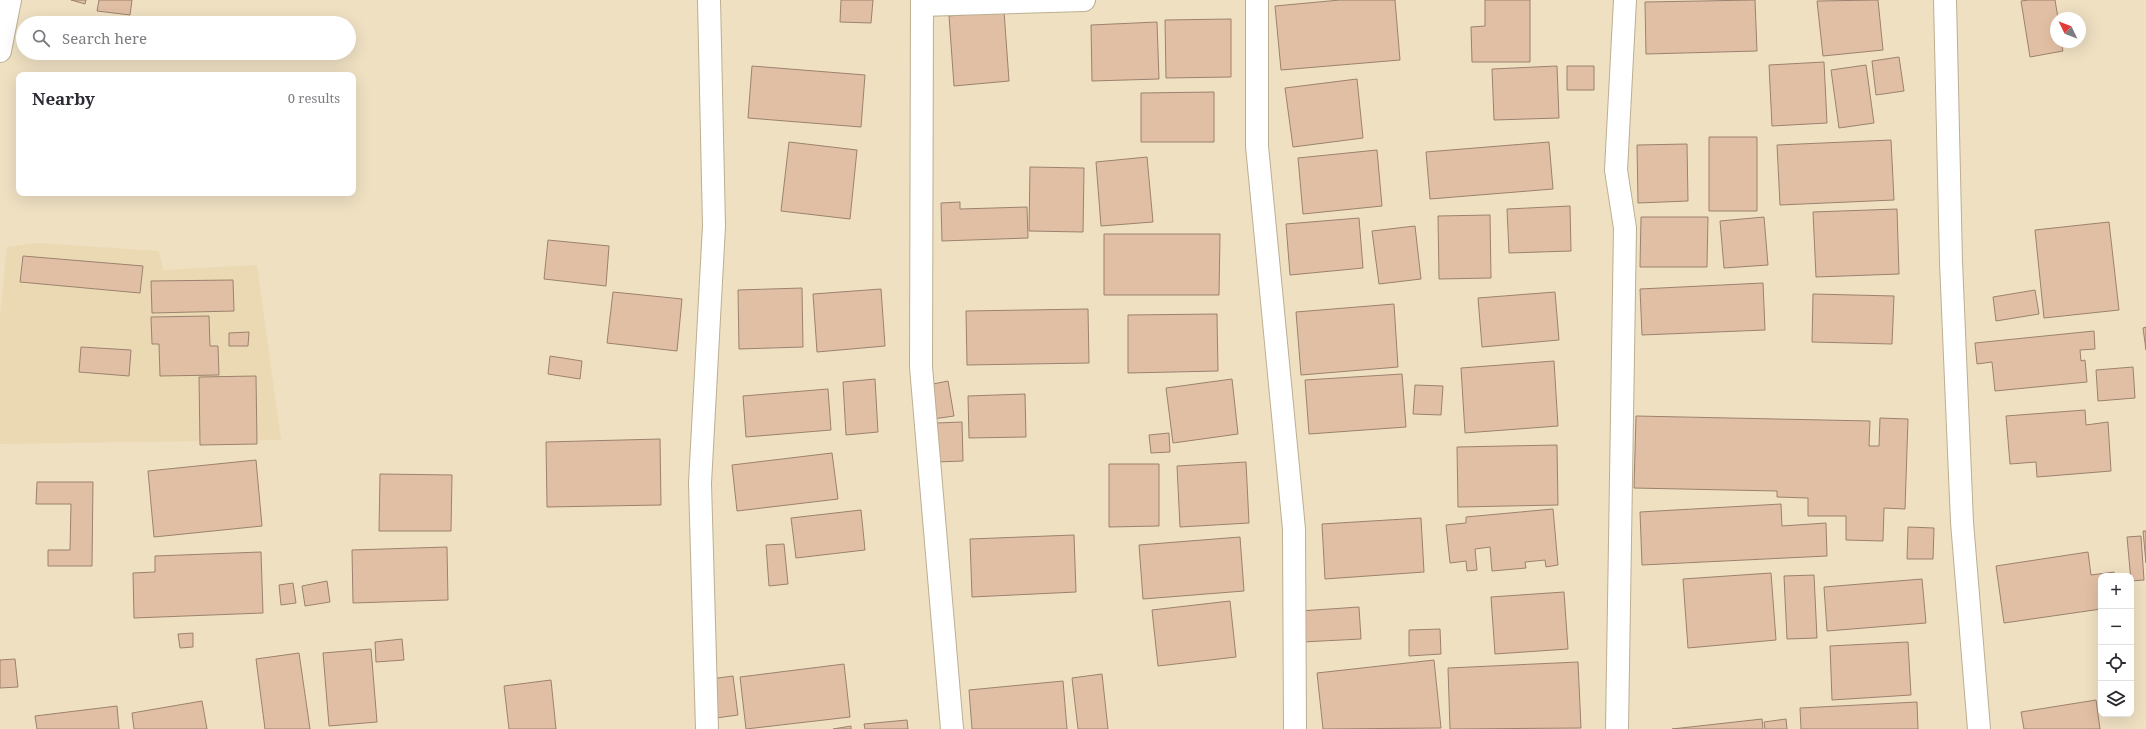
<!DOCTYPE html>
<html lang="en">
<head>
<meta charset="utf-8">
<style>
  :root { --surface:#fff; --page:#f2f2f3; --text:#2b2b33; --muted:#7c7c81; --line:#e1e1e2 }
  body { margin:0; font-family:"Noto Serif",serif; background:var(--page); color:var(--text) }
  .controls { position:absolute; right:12px; bottom:12px; display:grid; overflow:hidden; border-radius:8px; box-shadow:0 4px 16px #0002 }
  .controls button { width:36px; height:36px; display:grid; place-items:center; padding:0; border:0; border-bottom:1px solid var(--line); background:var(--surface); color:var(--text); font:20px sans-serif }
  .compass { position:absolute; left:2050px; top:12px; width:36px; height:36px; border-radius:50%; background:var(--surface); box-shadow:0 4px 16px #0002; rotate:313deg }
  .list { margin:0; padding:0; list-style:none }
  h2 { display:flex; justify-content:space-between; align-items:center; height:52px; margin:0; padding:0 16px; font-size:17px }
  h2 small { font-size:13px; font-weight:400; color:var(--muted) }
  .icon { flex:none; width:22px; height:22px; fill:none; stroke:currentColor; stroke-width:2; stroke-linecap:round; stroke-linejoin:round }
  .map { position:relative; flex:none; width:2146px; height:729px; overflow:hidden }
  .search { position:absolute; background:var(--surface); box-shadow:0 4px 16px #0002; left:16px; top:16px; width:340px; height:44px; display:flex; align-items:center; gap:10px; box-sizing:border-box; padding:0 14px; border-radius:22px; color:var(--muted); font-size:15px }
  .panel { position:absolute; background:var(--surface); box-shadow:0 4px 16px #0002; left:16px; top:72px; width:340px; height:124px; border-radius:8px }
  .map>svg:first-child { display:block }
  .built { fill:#ebd9b3 }
  .building { fill:#e1bfa4; stroke:#9c826e }
  .lines { fill:none; stroke-linecap:round; stroke-linejoin:round }
  .minor-casing { stroke:#bcae91; stroke-width:24 }
  .trunk-casing { stroke:#bcae91; stroke-width:24 }
  .minor { stroke:#fff; stroke-width:22 }
  .trunk { stroke:#fff; stroke-width:22 }
</style>
</head>
<body>
<div class="map">
<svg width="2146" height="729" viewBox="0 0 2146 729">
  <rect width="100%" height="100%" fill="#efe0c2"/>
  <path class="built" d="M38 243 159 251 163 270 257 265 281 440 0 444V315L7 247Z"/>
  <path class="building" d="M71 0H86L85 4Z
    M99 0H132L130 15 97 11Z
    M841 0H873L871 23 840 22Z
    M1340 0H1395L1400 60 1281 70 1275 6Z
    M1485 0H1530V62H1472L1471 27 1485 26Z
    M1755 0 1757 51 1646 54 1645 2Z
    M1878 0 1883 50 1823 56 1817 1Z
    M2029 0H2055L2058 18H2056V42H2061L2063 51 2030 57 2021 1Z
    M1004 11 1009 81 954 86 949 16Z
    M1231 19V77L1166 78 1165 20Z
    M1157 22 1159 79 1092 81 1091 25Z
    M1899 57 1904 91 1876 95 1872 61Z
    M1824 62 1827 123 1772 126 1769 65Z
    M1866 65 1874 123 1839 128 1831 70Z
    M752 66 865 75 861 127 748 118Z
    M1557 66 1559 118 1494 120 1492 69Z
    M1567 66H1594V90H1567Z
    M1357 79 1363 138 1293 147 1285 88Z
    M1214 92V142H1141V93Z
    M1709 137H1757V211H1709Z
    M1891 140 1894 200 1780 205 1777 145Z
    M789 142 857 150 850 219 781 211Z
    M1549 142 1553 189 1430 199 1426 152Z
    M1687 144 1688 201 1638 203 1637 145Z
    M1377 150 1382 206 1303 214 1298 158Z
    M1147 157 1153 222 1101 226 1096 162Z
    M1030 167 1084 168 1083 232 1029 231Z
    M960 202V209L1027 207 1028 238 942 241 941 203Z
    M1570 206 1571 251 1509 253 1507 209Z
    M1897 209 1899 274 1816 277 1813 212Z
    M1490 215 1491 278 1439 279 1438 216Z
    M1641 217H1708L1707 267H1640Z
    M1764 217 1768 265 1724 268 1720 221Z
    M1359 218 1363 268 1290 275 1286 224Z
    M2109 222 2119 310 2044 318 2035 230Z
    M1415 226 1421 279 1379 284 1372 231Z
    M1104 234H1220L1219 295H1104Z
    M548 240 609 246 606 286 544 279Z
    M23 256 143 266 140 293 20 282Z
    M233 280 234 311 152 313 151 281Z
    M1763 283 1765 330 1642 335 1640 289Z
    M802 288 803 347 739 349 738 290Z
    M881 289 885 346 817 352 813 294Z
    M2035 290 2039 314 1996 321 1993 297Z
    M613 292 682 299 677 351 607 343Z
    M1555 292 1559 340 1482 347 1478 298Z
    M1813 294 1894 296 1892 344 1812 342Z
    M1394 304 1398 367 1301 375 1296 312Z
    M1088 309 1089 363 967 365 966 311Z
    M1217 314 1218 371 1128 373V315Z
    M209 316 210 346H218L219 375 160 376 159 344H152L151 317Z
    M2146 327V350L2143 328Z
    M2094 331 2095 349 2080 350 2081 361 2085 360 2087 382 1995 391 1992 362 1977 364 1975 343Z
    M249 332 248 346H229V333Z
    M81 347 131 350 129 376 79 372Z
    M550 356 582 361 580 379 548 374Z
    M1554 361 1558 426 1465 433 1461 368Z
    M2133 367 2135 398 2098 401 2096 370Z
    M1402 374 1406 427 1309 434 1305 380Z
    M256 376 257 444 200 445 199 377Z
    M875 379 878 432 846 435 843 382Z
    M1232 379 1238 434 1173 443 1166 388Z
    M948 381 954 416 933 419 928 385Z
    M1415 385 1443 386 1441 415 1413 414Z
    M828 389 831 430 746 437 743 396Z
    M1025 394 1026 437 969 438 968 396Z
    M2085 410 2086 425 2108 422 2111 471 2037 477 2036 462 2010 464 2006 416Z
    M1636 416 1870 421 1869 446H1879L1880 418 1908 419 1905 509 1884 508 1883 541 1846 540V516H1808V498L1777 497V491L1634 488Z
    M962 422 963 461 937 462 936 423Z
    M1169 433 1170 452 1151 453 1149 435Z
    M660 439 661 505 547 507 546 442Z
    M1557 445 1558 505 1458 507 1457 447Z
    M832 453 838 499 737 511 732 465Z
    M256 460 262 526 154 537 148 471Z
    M1246 462 1249 523 1180 527 1177 466Z
    M1109 464H1159V526L1109 527Z
    M380 474 452 475 451 531H379Z
    M37 482H93L92 566H48V550H70L71 504H36Z
    M1781 504 1782 526 1826 523 1827 556 1642 565 1640 512Z
    M1553 509 1558 565 1546 567 1545 560 1525 562 1526 568 1492 571 1490 547 1475 549 1477 570 1467 571 1466 561 1450 563 1446 525 1466 523V517Z
    M861 510 865 550 796 558 791 518Z
    M1421 518 1424 572 1325 579 1322 524Z
    M1908 527 1934 528 1933 559H1907Z
    M2143 531H2146V563Z
    M1074 535 1076 592 972 597 970 539Z
    M2141 536 2144 580 2131 581 2127 537Z
    M1240 537 1244 591 1143 599 1139 545Z
    M784 544 788 584 769 586 766 545Z
    M447 547 448 600 353 603 352 550Z
    M261 552 263 613 134 618 133 573 155 572V556Z
    M2088 552 2091 575 2114 572V576H2101V609L2004 623 1996 566Z
    M1771 573 1776 640 1688 648 1683 579Z
    M1814 575 1817 638 1787 639 1784 576Z
    M1922 579 1926 623 1827 631 1824 587Z
    M327 581 330 602 305 606 302 586Z
    M293 583 296 603 281 605 279 585Z
    M1564 592 1568 649 1495 654 1491 597Z
    M1230 601 1236 657 1158 666 1152 610Z
    M1359 607 1361 639 1302 642 1300 611Z
    M1440 629 1441 654 1409 656V630Z
    M193 633V647L180 648 178 634Z
    M402 639 404 660 376 662 375 642Z
    M1908 642 1911 695 1832 700 1830 646Z
    M371 649 377 722 329 726 323 653Z
    M299 653 310 729H265L256 659Z
    M15 659 18 687 0 688V660Z
    M1434 660 1441 728 1323 729 1317 673Z
    M1578 662 1581 728 1450 729 1448 668Z
    M844 664 850 717 746 729 740 677Z
    M1102 674 1108 729H1078L1072 678Z
    M733 676 738 715 716 718 711 679Z
    M551 680 556 729H509L504 686Z
    M1063 681 1067 729H972L969 690Z
    M2096 700 2100 729H2024L2021 712Z
    M202 701 207 729H134L132 713Z
    M1917 702 1918 729H1801L1800 708Z
    M117 706 119 729H37L35 716Z
    M1762 719 1763 729H1672Z
    M1786 719 1787 729H1765L1764 722Z
    M907 720 908 729H865L864 724Z
    M851 726V729H833Z"/>
  <g class="lines">
    <g class="minor-casing">
      <path id="minor" d="M922 0 921 367 952 729
        M1257 0V146L1294 529 1295 729
        M1945 0 1951 262 1962 522 1979 729
        M922 5 1084 0
        M707 729 700 483 714 226 709 0
        M1617 729 1625 228 1616 170 1625 0"/>
    </g>
    <g class="trunk-casing">
      <path id="trunk" d="M0 51 10 0"/>
    </g>
    <use href="#minor" class="minor"/>
    <use href="#trunk" class="trunk"/>
  </g>
</svg>
<div class="controls">
<button>+</button>
<button>−</button>
<button><svg class="icon" aria-label="locate" viewBox="0 0 24 24"><circle cx="12" cy="12" r="6"/><path d="M12 2v4M12 18v4M2 12h4M18 12h4"/></svg></button>
<button><svg class="icon" aria-label="layers" viewBox="0 0 24 24"><path d="M12 4l9 5-9 5-9-5zM3 14l9 5 9-5"/></svg></button>
</div>
<svg class="compass" viewBox="-18 -18 36 36"><path d="M0-13l5 13h-10z" fill="#e53935"/><path d="M0 13l5-13h-10z" fill="#7c7c81"/></svg>
<div class="search"><svg class="icon" aria-label="search" viewBox="0 0 24 24"><circle cx="10" cy="10" r="6"/><path d="M15 15l6 6"/></svg>Search here</div>
<section class="panel">
<h2>Nearby<small>0 results</small></h2>
<ul class="list">
</ul>
</section>
</div>
</body>
</html>
